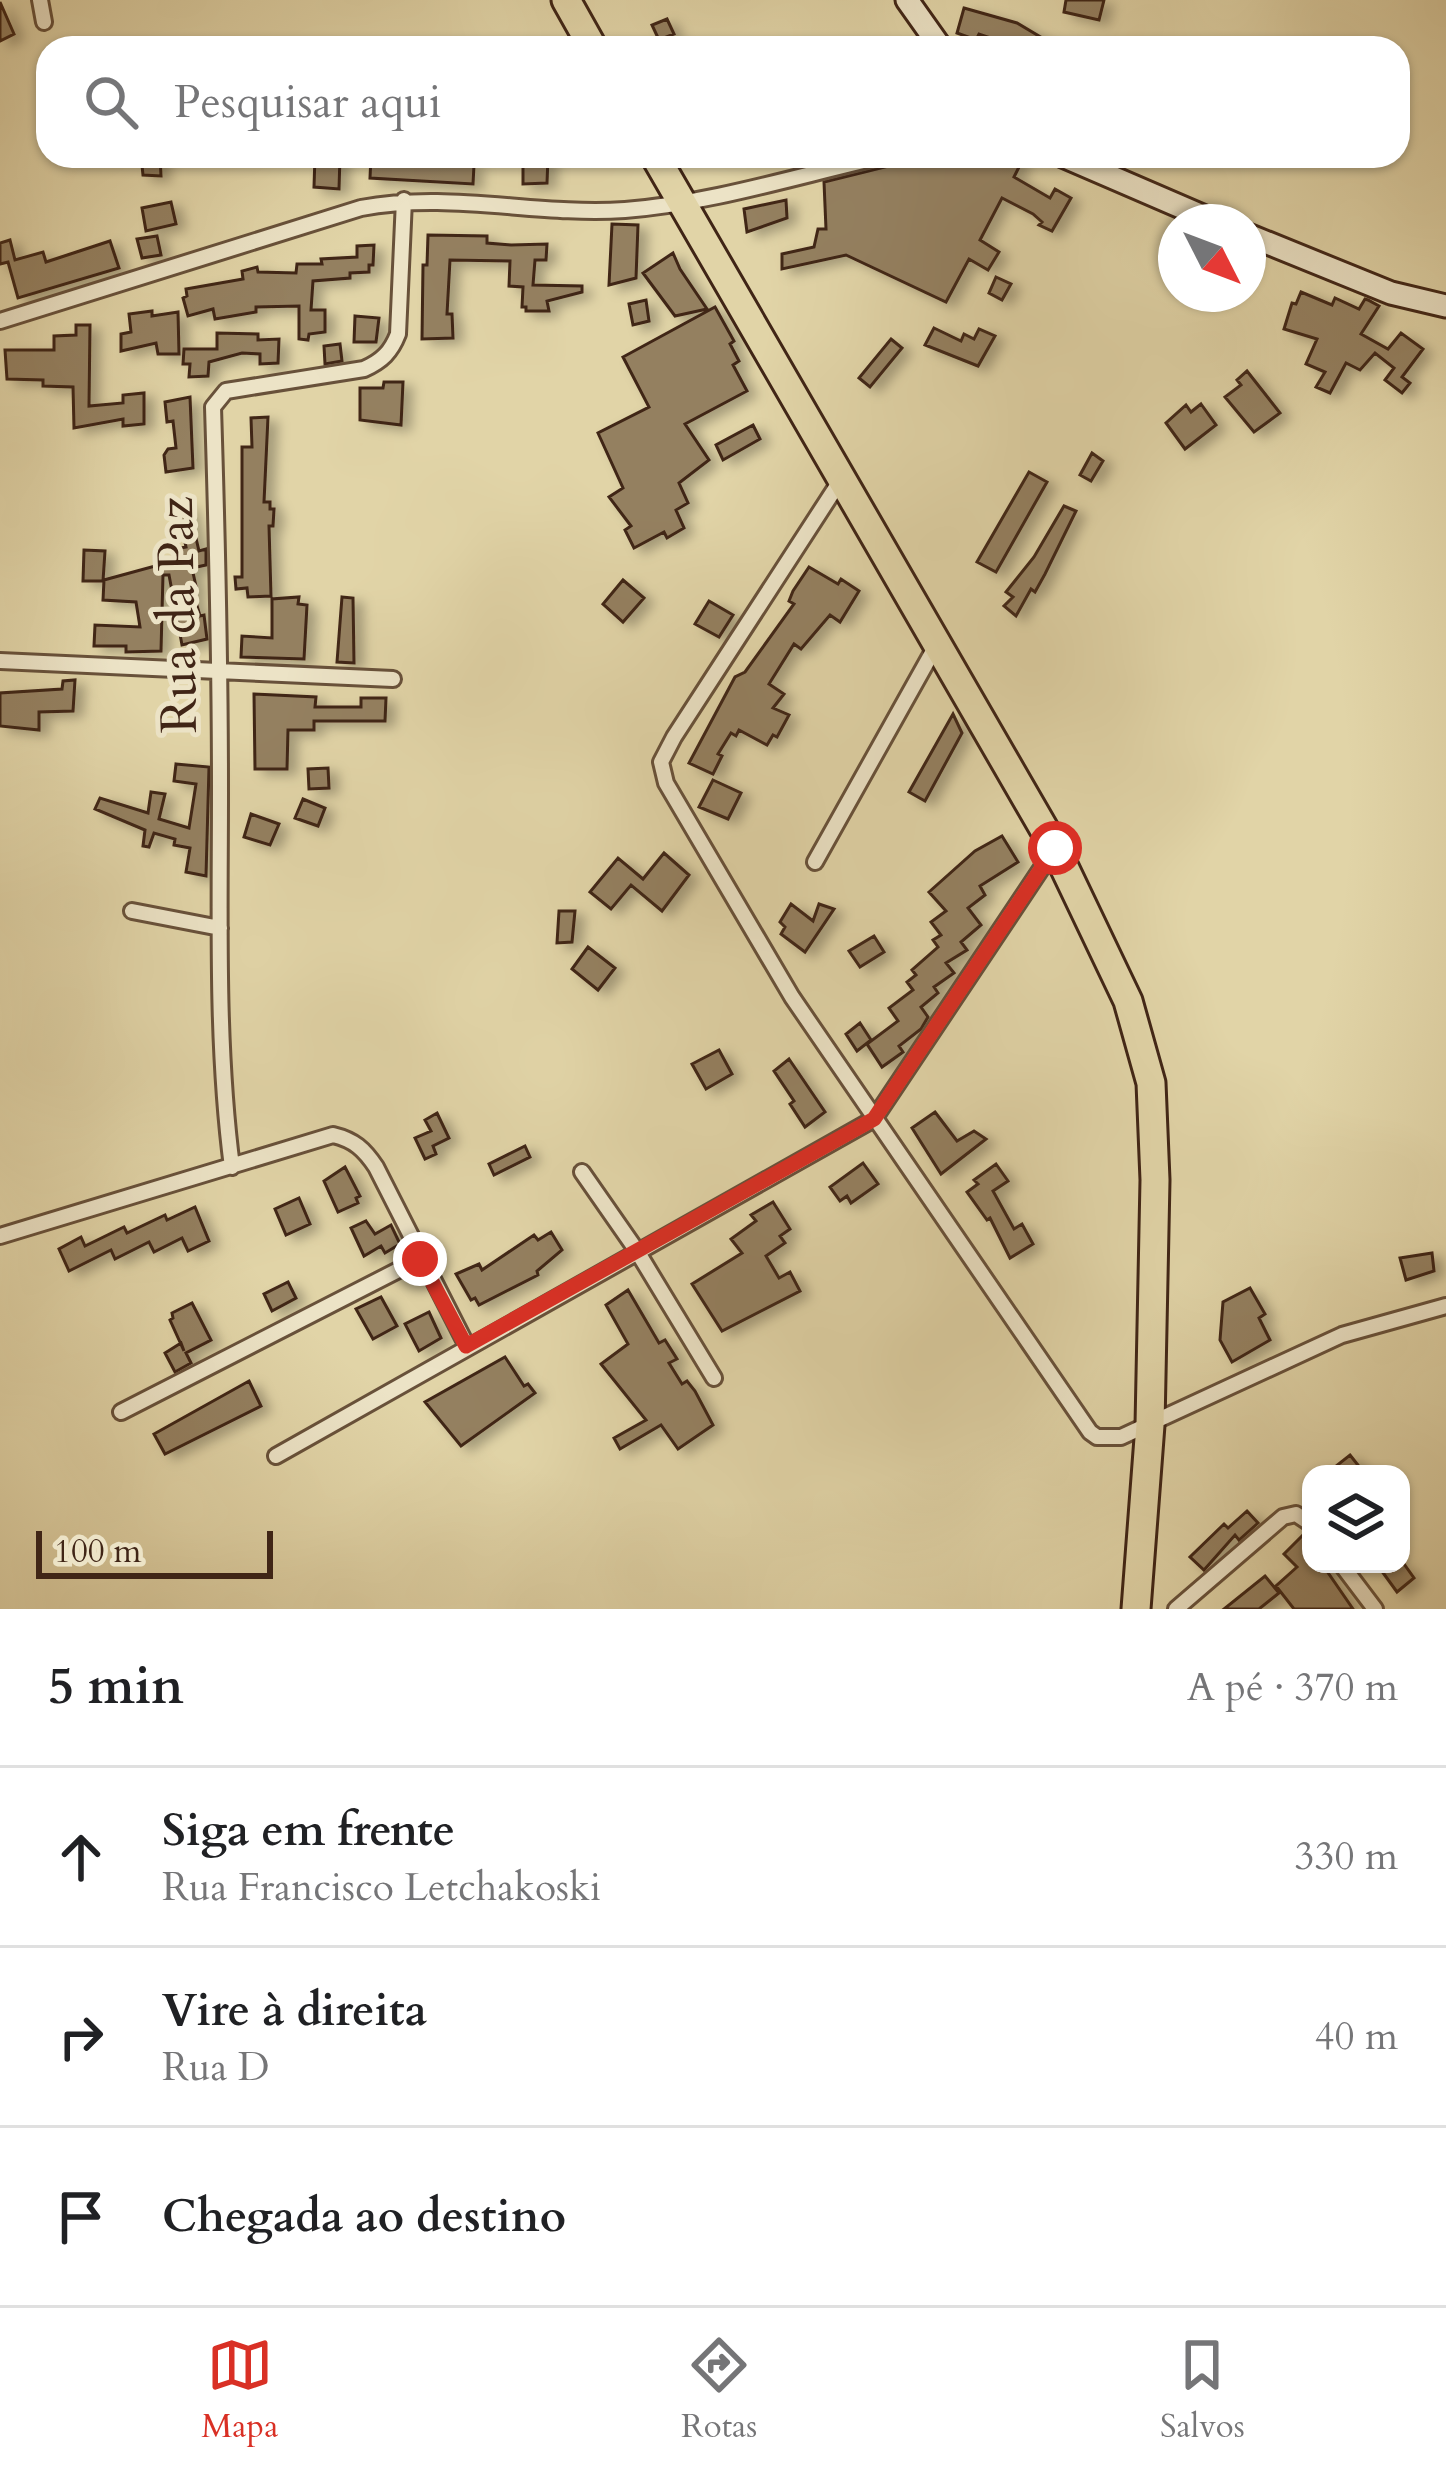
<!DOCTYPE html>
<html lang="pt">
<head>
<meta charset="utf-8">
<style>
  :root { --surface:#fff; --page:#f6f6f6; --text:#202124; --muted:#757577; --line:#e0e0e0; --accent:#d93025 }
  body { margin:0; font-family:Cardo,serif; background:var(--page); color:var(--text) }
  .controls { position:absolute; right:36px; bottom:36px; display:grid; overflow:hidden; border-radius:24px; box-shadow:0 3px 9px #0004 }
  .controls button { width:108px; height:108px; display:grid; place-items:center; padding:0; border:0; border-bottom:3px solid var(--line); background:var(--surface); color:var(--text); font:60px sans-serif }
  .compass { position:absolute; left:1158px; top:204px; width:108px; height:108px; border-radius:50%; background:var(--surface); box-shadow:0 3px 9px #0004; rotate:132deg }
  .scale { position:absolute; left:36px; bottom:30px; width:237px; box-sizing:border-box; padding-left:12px; border:6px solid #402516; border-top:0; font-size:33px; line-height:42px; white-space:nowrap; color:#402516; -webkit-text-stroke:9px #ece3c6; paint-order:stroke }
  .stop { position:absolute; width:36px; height:36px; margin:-27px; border:9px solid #d93025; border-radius:50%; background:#fff }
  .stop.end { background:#d93025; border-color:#fff; box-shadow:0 3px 12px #0008 }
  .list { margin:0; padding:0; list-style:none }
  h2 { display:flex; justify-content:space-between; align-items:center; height:156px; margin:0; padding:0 48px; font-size:51px }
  h2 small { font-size:39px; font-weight:400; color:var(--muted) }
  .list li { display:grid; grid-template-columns:78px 1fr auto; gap:36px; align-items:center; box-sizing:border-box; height:180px; padding:0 48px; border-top:3px solid var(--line) }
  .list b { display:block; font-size:45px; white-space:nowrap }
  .list p { margin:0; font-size:39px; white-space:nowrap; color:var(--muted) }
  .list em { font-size:39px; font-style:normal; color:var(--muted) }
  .icon { flex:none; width:66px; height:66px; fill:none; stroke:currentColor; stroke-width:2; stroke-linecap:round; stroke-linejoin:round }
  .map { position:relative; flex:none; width:1446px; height:1609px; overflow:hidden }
  .search { position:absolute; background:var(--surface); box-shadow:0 3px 9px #0004; left:36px; right:36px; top:36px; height:132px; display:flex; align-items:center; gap:30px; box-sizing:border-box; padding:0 42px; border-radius:36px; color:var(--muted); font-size:45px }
  .sheet { height:696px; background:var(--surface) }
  nav { display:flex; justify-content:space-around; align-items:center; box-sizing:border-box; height:168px; border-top:3px solid var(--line); background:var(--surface); font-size:33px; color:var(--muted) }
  nav a { display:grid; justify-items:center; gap:6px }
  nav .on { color:var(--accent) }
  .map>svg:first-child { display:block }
  .building { fill:#948061; stroke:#402516; stroke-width:3; filter:url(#shadow) }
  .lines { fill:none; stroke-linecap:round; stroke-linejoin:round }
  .street-casing { stroke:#68513a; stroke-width:20 }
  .secondary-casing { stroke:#402516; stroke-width:27 }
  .highway-casing { stroke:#402516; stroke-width:33 }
  .street { stroke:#ece3c6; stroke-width:14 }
  .secondary { stroke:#ece3c6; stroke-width:21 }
  .highway { stroke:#e1d4a7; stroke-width:27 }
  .route { stroke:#d93025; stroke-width:15 }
  .labels { text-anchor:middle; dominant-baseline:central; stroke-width:10; stroke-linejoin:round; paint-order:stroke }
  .street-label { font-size:51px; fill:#402516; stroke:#ece3c6 }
</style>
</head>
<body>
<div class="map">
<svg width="1446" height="1609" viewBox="0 0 1446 1609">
  <defs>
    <filter id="shadow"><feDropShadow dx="9" dy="5" stdDeviation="6" flood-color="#0004"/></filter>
  </defs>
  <rect width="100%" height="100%" fill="#e1d4a7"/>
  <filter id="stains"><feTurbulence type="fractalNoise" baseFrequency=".00167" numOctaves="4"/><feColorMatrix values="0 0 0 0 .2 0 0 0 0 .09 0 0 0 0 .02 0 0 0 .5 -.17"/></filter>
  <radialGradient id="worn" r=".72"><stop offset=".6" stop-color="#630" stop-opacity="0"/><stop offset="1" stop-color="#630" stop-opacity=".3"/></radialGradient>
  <path class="building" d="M1066 0H1104L1099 20 1064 12Z
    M0 2 14 34 0 41Z
    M964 8 1017 23 1059 48H1020L979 34 976 40 957 33Z
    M667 19 674 34 659 40 652 25Z
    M141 156H160L161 176 143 175Z
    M315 156H340L339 189 314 187Z
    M371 156 474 165 473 184 370 178Z
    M929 156H1013L1021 163 1014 177 1050 198 1055 189 1071 198 1052 231 1039 225 1042 222 1033 214 1002 198 980 240 999 252 988 270 969 259 946 302 846 255 782 269V254L814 247 818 229H826L824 182Z
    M523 157H548L547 183 523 184Z
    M786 200 787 218 747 232 744 209Z
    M171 202 176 224 146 231 142 208Z
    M612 224 638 225 636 278 609 285Z
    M428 235 487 236V243L511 245 547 244 546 260H535L533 285 582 286V292L547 301 549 311H526V307H522L523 287 509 286 510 261 450 260 447 314H452L453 338 422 339 423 265H427Z
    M157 236 161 255 142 258 137 239Z
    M10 240 15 260 43 252 46 262 110 241 119 268 18 298 8 262 0 264V243Z
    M374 245 373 265H369V272L350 273V278L313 281 311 310H325V332L309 334 308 340 299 339V306L256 307V312L215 319 213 309 188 316 183 298 187 296 186 289 243 279 242 271 257 267 258 272 296 273 297 264H322L321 259 357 257V246Z
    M673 253 680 269 707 309 675 316 643 273Z
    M996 277 1011 284 1002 300 989 293Z
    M1301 292 1332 305 1335 298 1359 309 1365 299 1368 300 1379 306 1361 334 1388 349 1401 333 1423 349 1402 377 1410 383 1402 393 1385 380 1394 368 1375 353 1360 370 1346 363 1330 393 1316 387 1325 372 1306 364 1317 339 1284 329 1292 303 1296 304Z
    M646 300 649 321 633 325 629 304Z
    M715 307 734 341 730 344 739 361 733 365 747 391 685 424 709 460 679 483 688 503 676 510 684 528 667 538 664 532 634 548 625 530 631 526 609 497 623 488 598 433 649 407 623 357Z
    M152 311V316L178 312 179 354H158L156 343 121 351V334L131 332 129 314Z
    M355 316 379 318 376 342H354Z
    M76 325H90L89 406 123 403V395L144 393V424L123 426V419L74 428 73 387 43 386V380L7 379 5 350H54V336L76 335Z
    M934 328 961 341 964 334 974 339 979 329 995 336 978 366 925 345Z
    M217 333 258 334V340L279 339 278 363 260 364V354L242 353 209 362 208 376 189 377 190 364H183L184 349H217Z
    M891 339 902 348 870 387 859 378Z
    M340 344 342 361 325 364 324 346Z
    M1247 371 1280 413 1254 432 1225 397 1241 385 1237 380Z
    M384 382H403L401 425 360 420V388H383Z
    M190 397 193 468 166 472 164 455 168 449 176 448 173 421 167 422 165 402Z
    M1201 404 1216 425 1185 449 1166 423 1186 405 1191 412Z
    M268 417 264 502H270V509H274L273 526H269L271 596 248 597 247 588 236 589 235 577H242V447H252L251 418Z
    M753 425 760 439 723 460 716 445Z
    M1092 453 1103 461 1091 481 1080 475Z
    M1029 472 1047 482 996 572 977 562Z
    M188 504 199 551 206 549V565L192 568 197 591 193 592 200 616 204 615 207 639 182 645 169 575H163L161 651 126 652V646H94L95 625 140 627 136 602 103 600 104 580 170 562 169 558 176 556 175 549 186 547 177 506Z
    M1064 506 1076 511 1045 574 1035 592 1031 589 1016 616 1004 606 1013 597 1006 592 1034 557Z
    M84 550 105 551 103 581H83Z
    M809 567 838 584 841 579 859 591 840 622 830 615 801 649 794 644 769 684 784 694 773 708 789 715 777 737 773 735 767 745 739 730 736 736 731 733 718 754 722 756 713 774 689 763 735 677 745 672 794 604 789 601 793 591Z
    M623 580 644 598 623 622 603 604Z
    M299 597 298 604 307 605 304 659 241 657 242 636 272 638V599Z
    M342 597 353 598 354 663 337 662Z
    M709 601 733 615 719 637 695 624Z
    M75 680 73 711 39 712V730L0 726V693L62 689 63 681Z
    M254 694 316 697 315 707H361V698H386L385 721H314V730H288L287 769H255Z
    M953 714 962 733 925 801 909 792Z
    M176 764 209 767 206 876 186 872 190 848 174 845 175 839 154 833 149 847 143 846 145 830 95 809 100 798 148 813 151 792 165 794 159 819 189 828 196 784 174 781Z
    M328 768 329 788 309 789 308 769Z
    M713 780 741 793 728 819 699 807Z
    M303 799 325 808 318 826 295 818Z
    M251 814 279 824 270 845 244 837Z
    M1002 836 1018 862 980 886 985 895 968 908 981 925 961 942 967 950 946 963 954 973 934 987 938 993 921 1007 928 1017 921 1029 899 1046 903 1052 882 1067 867 1044 898 1021 889 1008 913 990 907 982 916 975 912 970 938 947 933 940 941 935 931 922 946 911 929 892 975 851Z
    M664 853 689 875 662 911 631 885 611 909 590 892 618 858 643 879Z
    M791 904 813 921 819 904 834 909 805 952 781 934 785 927 780 922Z
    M559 911H575L572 942 557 943Z
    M874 936 884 952 860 967 849 951Z
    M588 947 615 968 598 990 572 969Z
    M860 1023 871 1040 857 1051 846 1034Z
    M719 1050 732 1074 706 1089 692 1064Z
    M789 1059 825 1112 805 1127 790 1104 794 1101 774 1071Z
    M935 1112 957 1141 974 1131 986 1139 941 1174 912 1128Z
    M437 1113 449 1138 433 1146 436 1154 425 1159 415 1138 431 1131 425 1120Z
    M525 1146 530 1157 494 1175 489 1164Z
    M863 1163 878 1184 851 1203 847 1196 840 1201 830 1187Z
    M996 1164 1008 1181 993 1191 1014 1229 1022 1224 1033 1244 1010 1258 990 1218 987 1220 967 1192 978 1184 974 1180Z
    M345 1167 360 1196 356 1198 358 1203 338 1212 324 1181Z
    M299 1198 310 1224 286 1235 275 1209Z
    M773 1202 790 1229 780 1236 785 1243 766 1256 779 1278 790 1272 800 1291 722 1331 692 1284 742 1253 731 1239 756 1221 751 1215Z
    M195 1207 209 1241 188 1251 182 1238 154 1252 149 1242 115 1259 111 1250 69 1271 59 1249 81 1237 85 1246 124 1227 127 1233 165 1215 167 1220Z
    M366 1221 375 1234 391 1225 400 1244 385 1253 381 1246 364 1256 351 1228Z
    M551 1232 562 1250 537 1271 538 1275 479 1305 475 1298 471 1300 456 1274 479 1264 482 1270 534 1235 538 1240Z
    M1432 1253 1434 1271 1406 1280 1400 1258Z
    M288 1282 296 1298 272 1311 264 1294Z
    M1250 1288 1265 1314 1259 1318 1270 1340 1232 1362 1220 1340 1223 1302Z
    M628 1290 659 1343 665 1340 677 1359 669 1363 682 1384 687 1381 695 1391 713 1425 678 1449 661 1425 620 1449 614 1438 646 1420 601 1364 628 1344 606 1305Z
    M381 1297 397 1326 373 1339 356 1309Z
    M192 1303 211 1340 186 1353 191 1363 175 1372 165 1353 181 1343 184 1351 170 1320 173 1318 172 1313Z
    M429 1312 441 1338 419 1351 405 1324Z
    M505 1357 524 1386 528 1384 535 1393 461 1446 425 1402Z
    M249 1381 261 1406 165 1454 154 1434Z
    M1350 1455 1365 1474H1326Z
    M1247 1511 1258 1523 1239 1540 1235 1535 1204 1570 1190 1557 1224 1524 1228 1528Z
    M1303 1535 1311 1545V1564H1322L1353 1609H1294L1276 1586 1297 1567 1284 1554Z
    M1389 1564H1404L1414 1578 1397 1592 1381 1570Z
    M1265 1576 1279 1593 1259 1609H1224Z"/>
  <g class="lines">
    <g class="street-casing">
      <path id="street" d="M40 0 44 22
        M0 321 361 208C451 191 535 216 625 210 712 203 800 175 885 156
        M842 478 674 737 661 762 666 783 792 997 1090 1432 1097 1437H1121L1342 1335 1446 1306
        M0 661 393 679
        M815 862 937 644
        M132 911 220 928
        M232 1167C216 1044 220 916 220 792 220 663 217 535 213 407L226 391 364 369C382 361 391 352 398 334L404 200
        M582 1172 637 1251 714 1378
        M0 1236 333 1135C354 1140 364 1149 376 1167L467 1346
        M121 1412 420 1259
        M276 1456 874 1119 1055 848
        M1341 1564 1375 1609
        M1176 1609 1283 1517 1296 1514 1311 1524"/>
    </g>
    <g class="secondary-casing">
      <path id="secondary" d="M907 0 941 48
        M1063 156 1216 222
        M1248 235 1391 293 1446 306"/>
    </g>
    <g class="highway-casing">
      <path id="highway" d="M566 0 593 48
        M655 156 1055 848 1128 1001 1151 1083 1155 1180 1150 1425 1136 1609"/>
    </g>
    <use href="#street" class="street"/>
    <use href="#secondary" class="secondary"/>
    <use href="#highway" class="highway"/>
  </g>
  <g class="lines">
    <path class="route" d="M420 1259 466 1346 874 1119 1055 848"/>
  </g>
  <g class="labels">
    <g class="street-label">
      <text transform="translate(178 615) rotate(-91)">Rua da Paz</text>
    </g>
  </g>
  <rect width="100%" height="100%" filter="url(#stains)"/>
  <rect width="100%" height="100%" fill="url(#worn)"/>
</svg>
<div class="controls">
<button><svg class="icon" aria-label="layers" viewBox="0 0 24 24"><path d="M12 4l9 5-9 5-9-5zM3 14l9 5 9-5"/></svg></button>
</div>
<svg class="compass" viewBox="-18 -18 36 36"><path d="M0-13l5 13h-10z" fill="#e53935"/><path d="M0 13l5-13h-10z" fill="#757577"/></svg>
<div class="scale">100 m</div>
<div class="stop" style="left:1055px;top:848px"></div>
<div class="stop end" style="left:420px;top:1259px"></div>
<div class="search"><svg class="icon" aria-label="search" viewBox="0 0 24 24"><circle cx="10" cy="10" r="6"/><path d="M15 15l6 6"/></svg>Pesquisar aqui</div>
</div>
<section class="sheet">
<h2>5 min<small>A pé · 370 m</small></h2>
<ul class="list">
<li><svg class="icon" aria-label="ahead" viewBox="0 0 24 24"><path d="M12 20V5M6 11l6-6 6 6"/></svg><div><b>Siga em frente</b><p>Rua Francisco Letchakoski</p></div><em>330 m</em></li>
<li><svg class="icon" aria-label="right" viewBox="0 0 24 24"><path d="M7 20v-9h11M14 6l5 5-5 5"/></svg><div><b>Vire à direita</b><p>Rua D</p></div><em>40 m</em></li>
<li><svg class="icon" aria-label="arrive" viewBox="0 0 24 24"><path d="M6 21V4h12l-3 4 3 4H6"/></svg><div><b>Chegada ao destino</b></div></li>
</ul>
</section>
<nav>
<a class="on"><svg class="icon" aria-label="map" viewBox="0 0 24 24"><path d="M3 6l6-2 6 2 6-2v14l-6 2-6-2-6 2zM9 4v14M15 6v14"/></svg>Mapa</a>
<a><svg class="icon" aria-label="directions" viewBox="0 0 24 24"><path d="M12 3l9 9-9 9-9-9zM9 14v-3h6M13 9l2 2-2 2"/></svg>Rotas</a>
<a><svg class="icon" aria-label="saved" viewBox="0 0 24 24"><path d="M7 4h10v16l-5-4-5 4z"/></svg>Salvos</a>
</nav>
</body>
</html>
